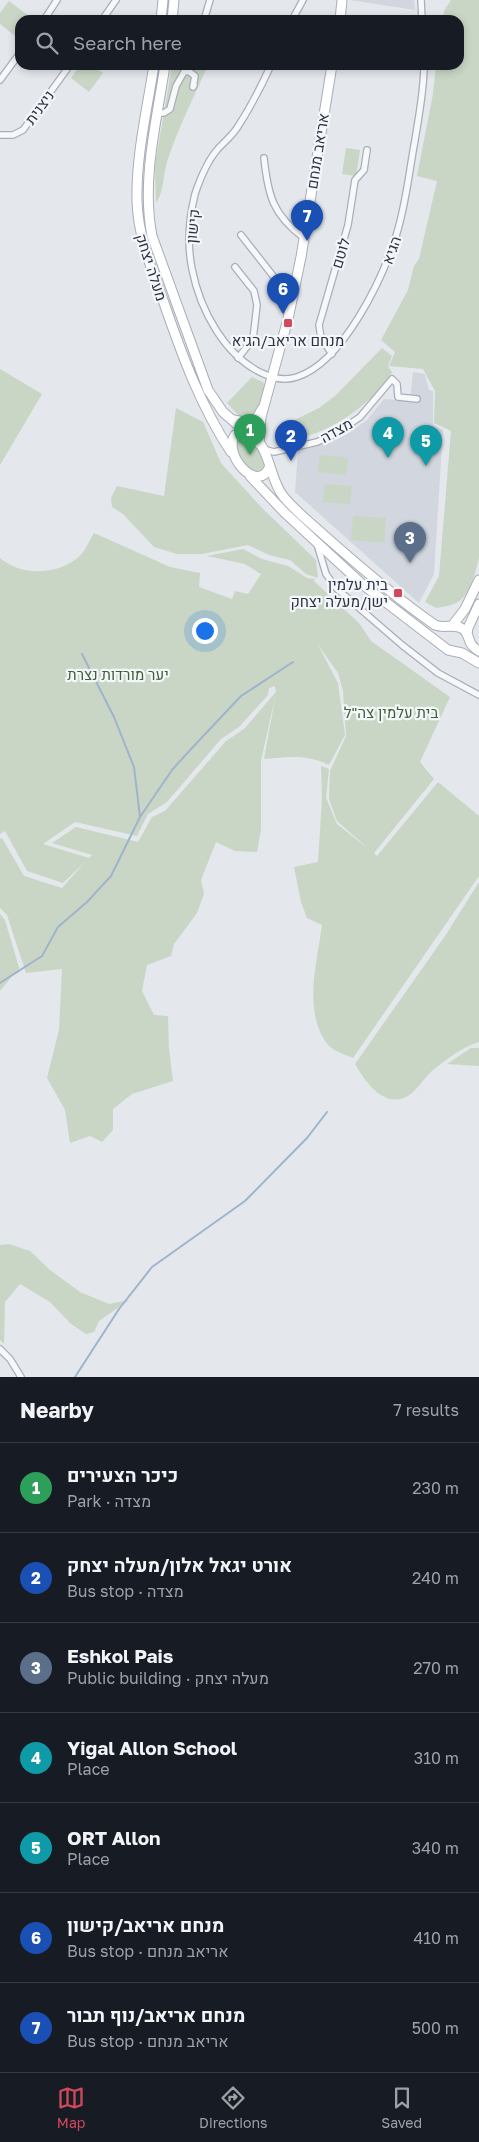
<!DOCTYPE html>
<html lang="en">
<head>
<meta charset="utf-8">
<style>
  :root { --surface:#171b24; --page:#242831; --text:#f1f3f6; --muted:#9ea1a6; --line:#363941; --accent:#d1495b }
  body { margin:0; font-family:"Golos Text",Heebo,sans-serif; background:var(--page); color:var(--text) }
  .you { position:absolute; left:204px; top:630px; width:18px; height:18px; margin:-12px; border:4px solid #fff; border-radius:50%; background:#1a73e8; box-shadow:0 0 0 8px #1a73e833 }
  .badge { display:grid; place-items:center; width:32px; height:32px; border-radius:50%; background:var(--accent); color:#fff; font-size:16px; font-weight:700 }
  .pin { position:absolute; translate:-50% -41px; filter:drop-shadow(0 1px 2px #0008) }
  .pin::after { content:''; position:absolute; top:26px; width:18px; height:15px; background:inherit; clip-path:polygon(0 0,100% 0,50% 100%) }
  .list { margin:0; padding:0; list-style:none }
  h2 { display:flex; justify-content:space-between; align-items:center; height:65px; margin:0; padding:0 20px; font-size:21px }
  h2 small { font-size:16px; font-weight:400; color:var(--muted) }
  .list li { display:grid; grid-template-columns:32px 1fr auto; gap:15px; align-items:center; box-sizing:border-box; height:90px; padding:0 20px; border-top:1px solid var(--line) }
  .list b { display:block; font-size:19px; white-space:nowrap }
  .list p { margin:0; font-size:16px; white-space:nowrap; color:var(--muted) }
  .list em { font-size:16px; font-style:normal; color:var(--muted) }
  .icon { flex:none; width:28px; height:28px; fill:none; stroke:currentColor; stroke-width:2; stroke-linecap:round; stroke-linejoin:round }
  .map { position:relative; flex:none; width:479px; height:1377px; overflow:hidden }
  .search { position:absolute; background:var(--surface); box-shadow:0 2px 8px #0003; left:15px; right:15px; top:15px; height:55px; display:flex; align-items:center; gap:12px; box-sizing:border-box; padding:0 18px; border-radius:15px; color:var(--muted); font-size:19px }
  .sheet { height:695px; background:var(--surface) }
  nav { display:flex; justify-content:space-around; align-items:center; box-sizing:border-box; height:70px; border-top:1px solid var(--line); background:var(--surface); font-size:14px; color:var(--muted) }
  nav a { display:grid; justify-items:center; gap:2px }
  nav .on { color:var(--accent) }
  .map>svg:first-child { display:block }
  .built { fill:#d2d6de }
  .green { fill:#c9d6c5; fill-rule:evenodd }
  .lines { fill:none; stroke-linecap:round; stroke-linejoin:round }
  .stream { stroke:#9fb4cc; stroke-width:2 }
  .street-casing { stroke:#a9aeb7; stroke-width:8 }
  .secondary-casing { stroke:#a9aeb7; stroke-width:11 }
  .street { stroke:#f7f8fa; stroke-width:5.5 }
  .secondary { stroke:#fff; stroke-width:9 }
  .poi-dot { fill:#d1495b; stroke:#f4f6f9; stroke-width:2 }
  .labels { text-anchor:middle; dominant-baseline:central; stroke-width:4.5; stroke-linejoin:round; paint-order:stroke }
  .street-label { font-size:15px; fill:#2b3445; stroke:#f4f6f9 }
  .poi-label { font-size:15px; fill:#2b3445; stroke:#f4f6f9 }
  .park-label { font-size:15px; fill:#3f6138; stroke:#f4f6f9 }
</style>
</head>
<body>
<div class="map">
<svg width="479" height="1377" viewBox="0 0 479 1377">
  <rect width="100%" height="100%" fill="#e4e7ec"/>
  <path class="built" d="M350 0H414L415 10Z
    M413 372 425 374 429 390 433 391V425L443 430 434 574 419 603 295 492 298 451 332 442 349 433 367 420 384 399 410 401Z"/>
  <path class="green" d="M451 0H479V557C476 572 470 596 456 603 450 606 442 607 436 608L425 602 439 576 451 431 434 423 435 391 423 369 389 366 395 352 381 340 408 290 414 266 419 259 437 181 417 176 433 94 436 65H459V20H443L444 11Z
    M9 1 34 20H20V40L0 24V13Z
    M80 65H92L103 73 89 92 71 78Z
    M172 65H208C194 97 178 128 167 162 163 175 164 192 156 203L155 165Z
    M346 148 360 150 356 176 342 174Z
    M382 348 392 356 388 366 392 372C385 386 376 394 364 404 339 425 315 436 283 442L280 427 319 408 335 396Z
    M0 369 42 394 0 465Z
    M252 377 263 382C269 397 256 418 239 416L227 403Z
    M176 408 203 422 221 463 261 507 316 560 318 578 306 574 290 560 269 555 248 545 202 554H177L154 547 123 514 112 507 111 498 117 486 164 496Z
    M245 436C254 442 264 456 265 467L262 471H253C244 463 235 453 237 440Z
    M320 455 348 458 346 475 318 472Z
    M325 484 352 486 350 504 323 502Z
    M353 516 386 518 384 543 351 540Z
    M94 533 170 567 200 573 199 587 232 599 235 591 248 594 261 574 245 564 207 556 243 549 262 559 288 566 307 578 315 579 314 581 359 623 371 641 450 697 420 762 434 779 374 853 377 856 438 782 479 816V876L353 1058C346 1055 334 1051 329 1046 302 1013 317 963 322 925L307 918 301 902 294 867 318 862 322 798 321 766 329 769 326 798 337 824 371 851 337 821 329 799 330 771 346 736 343 691 338 673 318 645 338 683 345 735 329 765C306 754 289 757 264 759L276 693 261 761V830L257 852 235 851 216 842 201 880 204 894 197 913 174 944 171 956 147 965 142 991 154 1015 168 1016 169 1049 173 1081 132 1094 113 1109V1130L102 1142 90 1136 70 1143 65 1110 47 1078 59 1030 62 969 26 973 7 915 0 908V839L2 838 24 876 62 888 84 863 63 883 27 871 5 831 0 834V558C21 576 55 575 76 559 84 554 89 541 94 533ZM275 686 276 692 244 729 226 741 165 811 152 817 138 842 76 827 52 843 92 855 89 858 43 844 75 822 137 836 148 814 167 802 221 739 239 727 268 695 269 688Z
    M479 882V1042C462 1047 447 1059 433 1070 425 1077 420 1086 412 1093 387 1113 366 1083 355 1064L445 936Z
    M0 914 5 920 20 971 12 976 0 991Z
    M471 1048H479V1066L447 1064Z
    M9 1244 30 1251 50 1270 80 1292 109 1304 129 1300 99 1321 94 1332 86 1334 71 1324 50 1302 20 1284 5 1302 4 1344 0 1340V1245Z"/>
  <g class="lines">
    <path class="stream" d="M82 654 114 717 134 767 140 817
      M0 983 42 956 58 927 87 902 111 876 140 817 172 770 192 748 241 696 293 662
      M75 1377 119 1309 152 1267 245 1201 307 1138 327 1112"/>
    <g class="street-casing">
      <path id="street" d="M421 0 422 20
        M44 20 57 0
        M102 20 116 0
        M204 20 210 0
        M292 20 303 0
        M271 65C261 87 250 108 237 128 231 137 223 143 217 150 206 163 200 179 195 194 189 218 187 244 192 269 200 310 225 357 264 374 275 379 285 381 297 377 343 362 382 280 396 236 406 205 409 172 415 140 419 115 424 90 424 65
        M0 80 20 53
        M158 113H164L170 109 176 86 184 72 188 71 195 76 193 87 194 85
        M0 135H13L23 130 70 65
        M264 158C268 196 273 215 304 238
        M241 235 281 286 294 290
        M235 267 254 291 257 305 253 339 238 358
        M332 354 321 338 319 325 348 225 355 180 364 170 367 150
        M263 449 274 452 317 442 335 434 360 417 392 379 397 384 398 397 417 399
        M317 544 326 574 336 588 402 645 438 673 479 695
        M0 1349 10 1359 21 1377"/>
    </g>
    <g class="secondary-casing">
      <path id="secondary" d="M161 20 163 0
        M172 20 174 0
        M340 20 342 0
        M154 65C147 110 136 156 137 201 138 237 152 270 164 303 182 355 200 405 231 452
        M165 65C157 120 141 180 152 236L208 390 223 412 246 432
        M234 420 249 423 258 416 262 409
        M259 444 261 417 288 319 301 257 332 65
        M269 468C257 494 222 454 235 435L246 432C271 443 268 477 283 496 295 511 311 523 325 536 361 568 396 598 435 625 444 629 455 623 463 629 472 636 465 643 479 651
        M250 476 285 513 362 584 448 650 462 653 479 663
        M452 626 465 609 479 580
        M467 634 468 628 479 604"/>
    </g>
    <use href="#street" class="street"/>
    <use href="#secondary" class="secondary"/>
  </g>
  <g class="poi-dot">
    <rect x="283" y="318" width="10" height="10" rx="2.5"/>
    <rect x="393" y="588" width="10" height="10" rx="2.5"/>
  </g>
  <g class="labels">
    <g class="street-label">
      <text transform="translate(39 107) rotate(-54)">ניצנית</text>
      <text transform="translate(317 151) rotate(-81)">אריאב מנחם</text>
      <text transform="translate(192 226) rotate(-85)">קישון</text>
      <text transform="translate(391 250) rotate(-70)">הגיא</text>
      <text transform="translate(340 253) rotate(-73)">לוטם</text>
      <text transform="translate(152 267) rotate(72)">מעלה יצחק</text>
      <text transform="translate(336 430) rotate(-29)">מצדה</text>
    </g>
    <g class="poi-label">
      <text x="288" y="340">מנחם אריאב/הגיא</text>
      <text x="388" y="584" text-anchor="end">בית עלמין<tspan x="388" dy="17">ישן/מעלה יצחק</tspan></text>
    </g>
    <g class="park-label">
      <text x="118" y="674">יער מורדות נצרת</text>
      <text x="391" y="712">בית עלמין צה"ל</text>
    </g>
  </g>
</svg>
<div class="you"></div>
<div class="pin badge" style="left:250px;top:455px;background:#2e9e5b">1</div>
<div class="pin badge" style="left:291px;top:461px;background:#1a4fb4">2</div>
<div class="pin badge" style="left:410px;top:563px;background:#5c6f8a">3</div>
<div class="pin badge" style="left:388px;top:458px;background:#0f9aa8">4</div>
<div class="pin badge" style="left:426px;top:466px;background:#0f9aa8">5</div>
<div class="pin badge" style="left:283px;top:314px;background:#1a4fb4">6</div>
<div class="pin badge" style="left:307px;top:241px;background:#1a4fb4">7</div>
<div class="search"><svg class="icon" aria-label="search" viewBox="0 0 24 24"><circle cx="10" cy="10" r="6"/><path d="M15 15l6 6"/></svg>Search here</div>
</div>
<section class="sheet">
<h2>Nearby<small>7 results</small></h2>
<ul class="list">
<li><span class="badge" style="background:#2e9e5b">1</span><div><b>כיכר הצעירים</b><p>Park · מצדה</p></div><em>230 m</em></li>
<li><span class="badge" style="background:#1a4fb4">2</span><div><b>אורט יגאל אלון/מעלה יצחק</b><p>Bus stop · מצדה</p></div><em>240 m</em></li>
<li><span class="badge" style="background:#5c6f8a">3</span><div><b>Eshkol Pais</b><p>Public building · מעלה יצחק</p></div><em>270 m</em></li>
<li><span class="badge" style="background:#0f9aa8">4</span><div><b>Yigal Allon School</b><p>Place</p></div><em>310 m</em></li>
<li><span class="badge" style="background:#0f9aa8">5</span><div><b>ORT Allon</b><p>Place</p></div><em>340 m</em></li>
<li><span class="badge" style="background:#1a4fb4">6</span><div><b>מנחם אריאב/קישון</b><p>Bus stop · אריאב מנחם</p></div><em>410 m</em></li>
<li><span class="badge" style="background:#1a4fb4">7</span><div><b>מנחם אריאב/נוף תבור</b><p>Bus stop · אריאב מנחם</p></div><em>500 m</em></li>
</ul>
</section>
<nav>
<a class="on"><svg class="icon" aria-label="map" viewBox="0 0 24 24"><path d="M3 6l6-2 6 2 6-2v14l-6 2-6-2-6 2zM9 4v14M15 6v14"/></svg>Map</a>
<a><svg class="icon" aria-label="directions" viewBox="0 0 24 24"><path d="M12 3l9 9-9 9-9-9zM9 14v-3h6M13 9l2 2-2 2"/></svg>Directions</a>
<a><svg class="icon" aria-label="saved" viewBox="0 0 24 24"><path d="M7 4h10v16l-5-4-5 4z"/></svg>Saved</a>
</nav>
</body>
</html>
